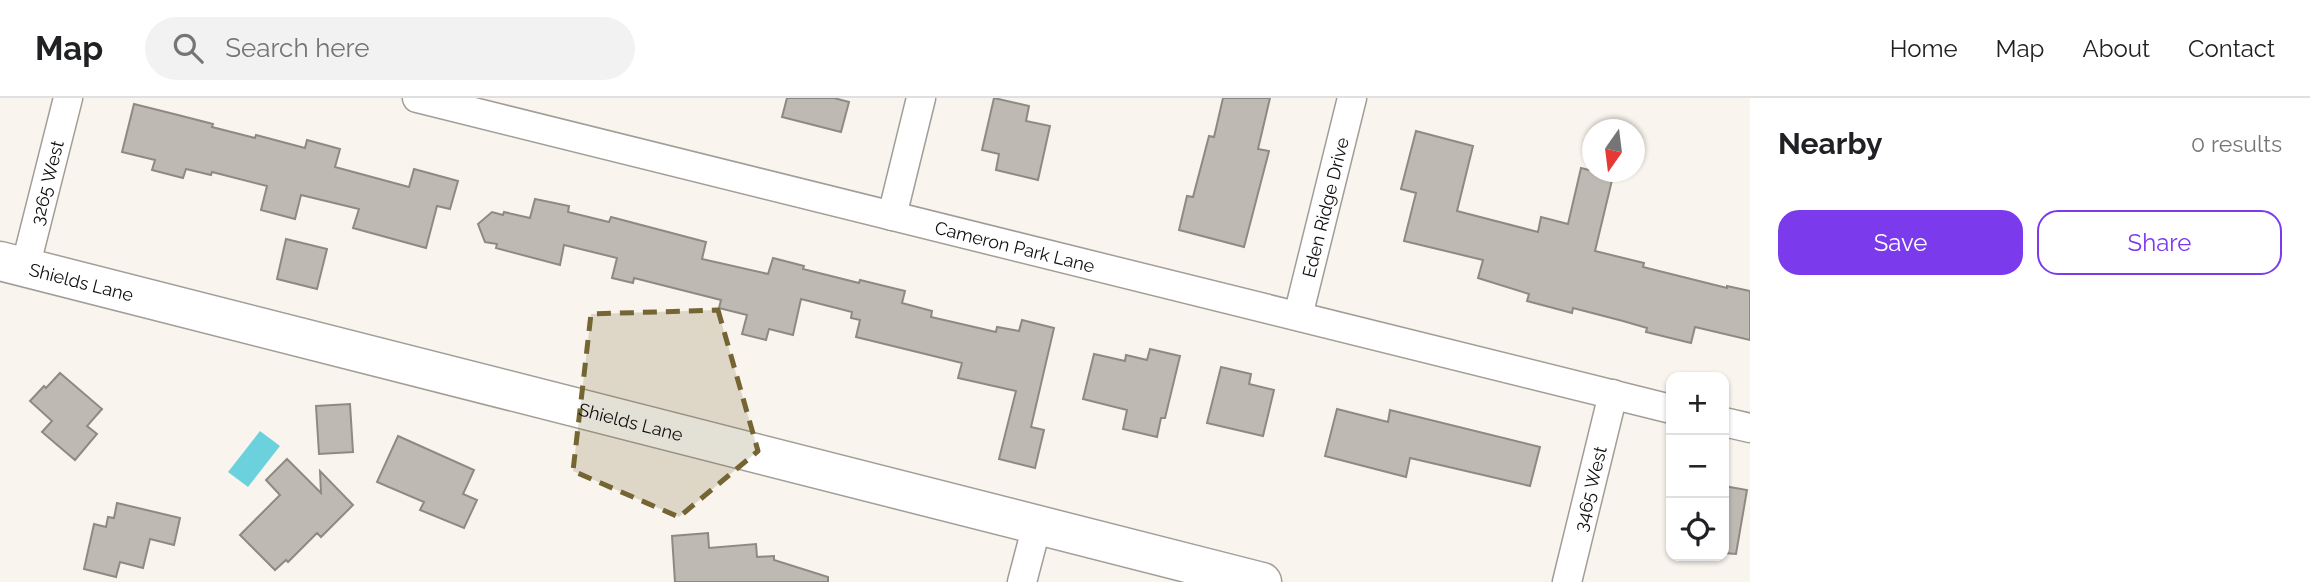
<!DOCTYPE html>
<html lang="en">
<head>
<meta charset="utf-8">
<style>
  :root { --surface:#fff; --page:#f2f2f2; --text:#202124; --muted:#757577; --line:#e0e0e0; --accent:#7c3aed }
  body { margin:0; font-family:Raleway,sans-serif; background:var(--page); color:var(--text) }
  .controls { position:absolute; right:21px; bottom:21px; display:grid; overflow:hidden; border-radius:14px; box-shadow:0 2px 5px #0004 }
  .controls button { width:63px; height:63px; display:grid; place-items:center; padding:0; border:0; border-bottom:2px solid var(--line); background:var(--surface); color:var(--text); font:35px sans-serif }
  .compass { position:absolute; left:1582px; top:21px; width:63px; height:63px; border-radius:50%; background:var(--surface); box-shadow:0 2px 5px #0004; rotate:194deg }
  .list { margin:0; padding:0; list-style:none }
  h2 { display:flex; justify-content:space-between; align-items:center; height:91px; margin:0; padding:0 28px; font-size:30px }
  h2 small { font-size:23px; font-weight:400; color:var(--muted) }
  .actions { display:flex; gap:14px; padding:21px 28px }
  .actions a { flex:1; padding:16px 0; border:2px solid var(--accent); border-radius:21px; text-align:center; font-size:24px; color:var(--accent) }
  .actions .main { background:var(--accent); color:#fff }
  .icon { flex:none; width:38px; height:38px; fill:none; stroke:currentColor; stroke-width:2; stroke-linecap:round; stroke-linejoin:round }
  .map { position:relative; flex:none; width:1750px; height:484px; overflow:hidden }
  header { display:flex; align-items:center; gap:42px; box-sizing:border-box; height:98px; padding:0 35px; background:var(--surface); border-bottom:2px solid var(--line) }
  header strong { font-size:33px }
  nav { display:flex; gap:38px; margin-inline-start:auto; font-size:24px }
  .search { width:490px; height:63px; background:var(--page); display:flex; align-items:center; gap:18px; box-sizing:border-box; padding:0 24px; border-radius:38px; color:var(--muted); font-size:26px }
  main { display:flex }
  aside { flex:1; background:var(--surface) }
  .map>svg:first-child { display:block }
  .water { fill:#6bd2dd }
  .building { fill:#bebab3; stroke:#8e8a83; stroke-width:2 }
  .lines { fill:none; stroke-linecap:round; stroke-linejoin:round }
  .minor-casing { stroke:#a29d97; stroke-width:31 }
  .secondary-casing { stroke:#a29d97; stroke-width:41 }
  .minor { stroke:#fff; stroke-width:28 }
  .secondary { stroke:#fff; stroke-width:38 }
  .marked { fill:#746533; fill-opacity:0.2; stroke:#746533; stroke-width:5; stroke-dasharray:14 9; stroke-linejoin:round }
  .labels { text-anchor:middle; dominant-baseline:central; stroke-width:5; stroke-linejoin:round; paint-order:stroke }
  .street-label { font-size:18px; fill:#100e0c; stroke:#f9f4ed }
</style>
</head>
<body>
<header>
<strong>Map</strong>
<div class="search"><svg class="icon" aria-label="search" viewBox="0 0 24 24"><circle cx="10" cy="10" r="6"/><path d="M15 15l6 6"/></svg>Search here</div>
<nav><a>Home</a><a>Map</a><a>About</a><a>Contact</a></nav>
</header>
<main>
<div class="map">
<svg width="1750" height="484" viewBox="0 0 1750 484">
  <rect width="100%" height="100%" fill="#f9f4ed"/>
  <path class="water" d="M260 333 280 348 248 389 228 374Z"/>
  <path class="building" d="M787 0H834L849 4 841 34 782 19Z
    M994 0 1029 8 1026 23 1050 28 1038 82 996 72 999 56 982 52Z
    M1223 0H1270L1258 51 1269 53 1244 149 1179 132 1187 98 1193 99 1209 38 1214 39Z
    M134 6 178 17 213 26 212 29 255 40 256 37 305 50 307 42 340 51 335 69 409 89 414 71 458 83 450 111 437 108 426 150 353 130 359 111 301 97 295 121 261 112 267 88 212 74 211 77 186 71 183 80 152 72 155 62 122 54Z
    M1416 33 1473 48 1457 113 1538 134 1541 119 1568 126 1581 70 1613 78 1595 153 1644 165 1643 169 1727 190V188L1750 193V242L1695 229 1691 245 1646 234 1647 230 1623 223 1573 210 1572 215 1527 203 1529 196 1478 180 1483 162 1404 143 1416 95 1401 91Z
    M535 101 569 108 568 114 609 124 611 119 706 144 702 161 768 176 773 160 804 168 803 171 859 185 860 182 905 193 902 205 932 213 931 219 996 234 997 229 1019 233 1022 222 1054 230 1031 329 1044 332 1035 370 999 361 1016 293 958 280 962 265 856 239 860 222 851 220 852 214 801 201 793 237 769 231 766 242 742 236 747 217 719 210 721 202 634 180 633 185 612 180 617 160 564 147 560 167 496 150 497 146 485 144 478 126 492 114 503 117 504 114 530 120Z
    M286 141 327 151 317 191 277 181Z
    M1150 251 1180 258 1165 320H1161L1157 339 1123 331 1127 312 1083 301 1094 256 1125 263 1126 257 1147 262Z
    M1221 269 1251 276 1249 286 1274 292 1263 338 1207 325Z
    M60 275 102 311 87 328 97 336 75 362 42 334 52 323 30 303 44 288 46 290Z
    M350 306 353 354 319 356 316 308Z
    M1337 311 1388 324 1390 312 1540 349 1530 388 1410 360 1406 379 1325 358Z
    M398 338 474 372 463 396 477 402 464 430 420 412 424 404 377 384Z
    M287 361 321 395 320 373 353 407 321 439 317 435 288 464 286 462 275 472 240 437 280 397 266 382Z
    M1724 388 1747 392 1736 456 1724 455Z
    M117 405 180 420 174 447 150 441 143 470 120 464 116 479 84 471 94 426 106 429 108 419 114 420Z
    M708 435 709 450 756 446 757 459 774 458V462L828 479V484H675L672 438Z"/>
  <g class="lines">
    <g class="minor-casing">
      <g id="minor">
        <path id="s1" d="M417 0 1671 311"/>
        <path d="M892 118 921 0"/>
        <path id="s2" d="M25 170 68 0"/>
        <path id="s3" d="M1298 218 1352 0"/>
        <path d="M1724 324 1750 330"/>
        <path d="M1022 484 1037 427"/>
        <path id="s4" d="M1567 484 1613 296"/>
      </g>
    </g>
    <g class="secondary-casing">
      <g id="secondary">
        <path id="s5" d="M0 163 1262 484"/>
      </g>
    </g>
    <use href="#minor" class="minor"/>
    <use href="#secondary" class="secondary"/>
  </g>
  <path class="marked" d="M718 212 758 353 679 419 573 373 591 216Z"/>
  <g class="labels">
    <g class="street-label">
      <text stroke="none"><textPath href="#s2" startOffset="88">3265 West</textPath></text>
      <text stroke="none"><textPath href="#s3" startOffset="112">Eden Ridge Drive</textPath></text>
      <text stroke="none"><textPath href="#s1" startOffset="616">Cameron Park Lane</textPath></text>
      <text stroke="none"><textPath href="#s5" startOffset="84">Shields Lane</textPath></text>
      <text stroke="none"><textPath href="#s5" startOffset="651">Shields Lane</textPath></text>
      <text stroke="none"><textPath href="#s4" startOffset="96">3465 West</textPath></text>
    </g>
  </g>
</svg>
<div class="controls">
<button>+</button>
<button>−</button>
<button><svg class="icon" aria-label="locate" viewBox="0 0 24 24"><circle cx="12" cy="12" r="6"/><path d="M12 2v4M12 18v4M2 12h4M18 12h4"/></svg></button>
</div>
<svg class="compass" viewBox="-18 -18 36 36"><path d="M0-13l5 13h-10z" fill="#e53935"/><path d="M0 13l5-13h-10z" fill="#757577"/></svg>
</div>
<aside>
<h2>Nearby<small>0 results</small></h2>
<ul class="list">
</ul>
<div class="actions"><a class="main">Save</a><a>Share</a></div>
</aside>
</main>
</body>
</html>
